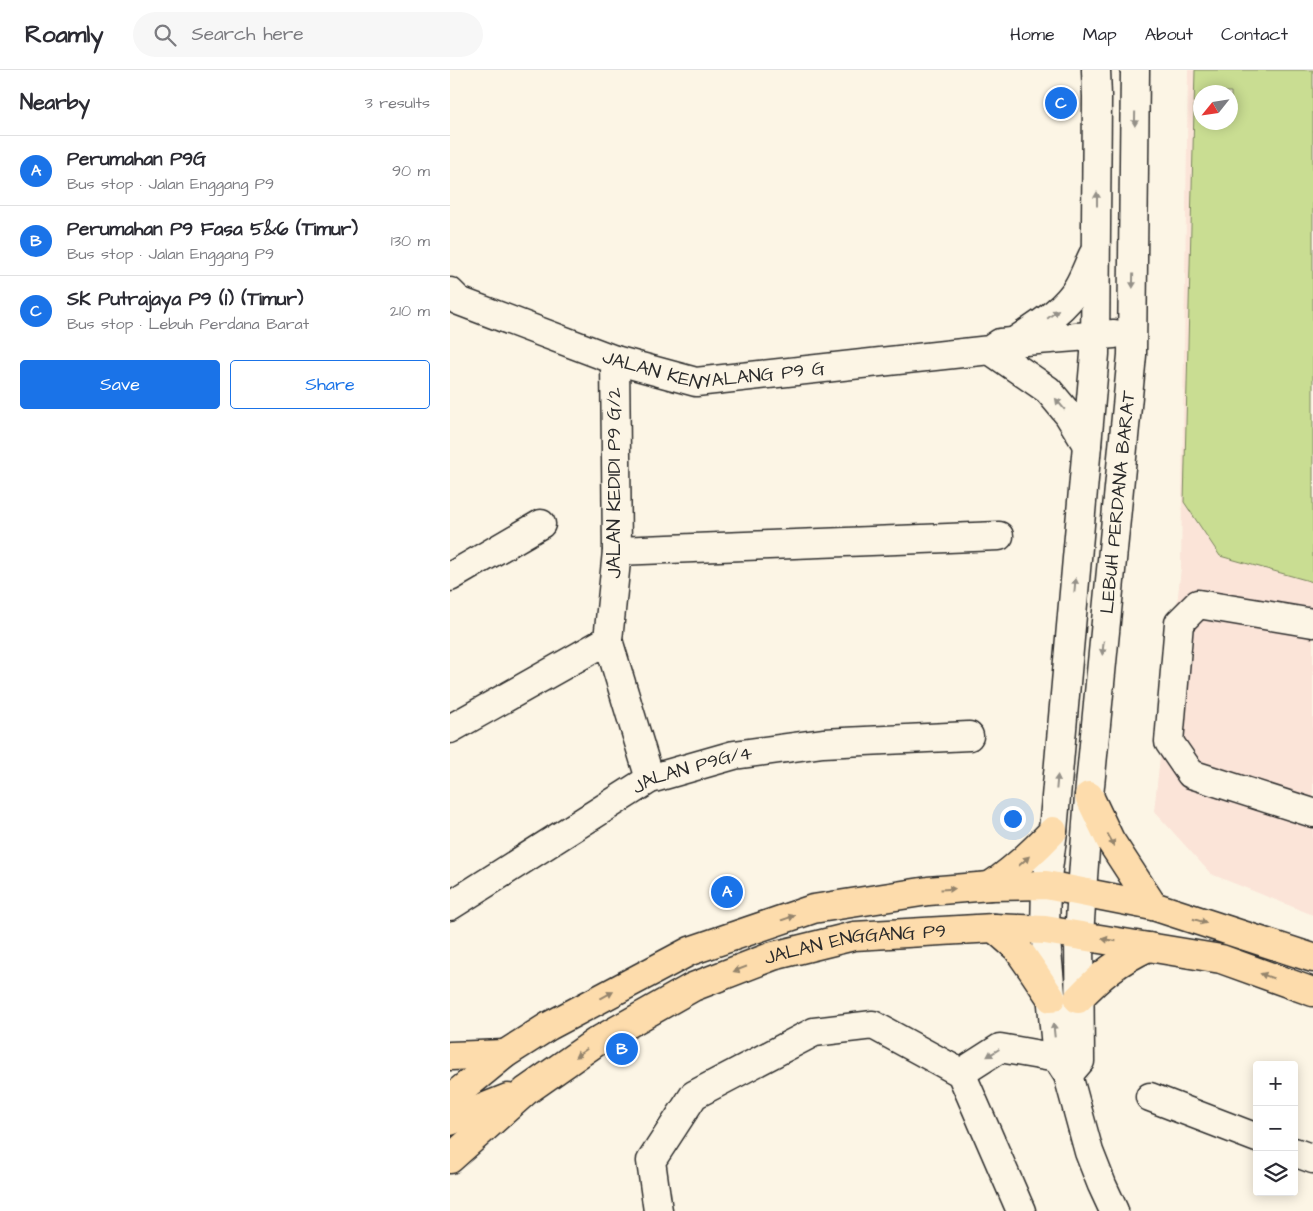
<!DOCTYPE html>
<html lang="en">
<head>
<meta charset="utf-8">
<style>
  :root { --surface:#fff; --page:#f7f7f7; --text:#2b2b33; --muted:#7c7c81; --line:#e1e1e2; --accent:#1a73e8 }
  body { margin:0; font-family:"Architects Daughter",sans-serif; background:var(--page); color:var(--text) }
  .controls { position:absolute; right:15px; bottom:15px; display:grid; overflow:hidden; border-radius:5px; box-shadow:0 2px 12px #0003 }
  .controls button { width:45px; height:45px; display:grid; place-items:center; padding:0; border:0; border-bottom:1px solid var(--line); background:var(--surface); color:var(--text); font:25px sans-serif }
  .compass { position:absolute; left:743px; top:15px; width:45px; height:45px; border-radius:50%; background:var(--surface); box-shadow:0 2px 12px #0003; rotate:240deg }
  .you { position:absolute; left:562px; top:748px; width:18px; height:18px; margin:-12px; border:4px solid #fff; border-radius:50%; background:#1a73e8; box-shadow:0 0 0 8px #1a73e833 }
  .badge { display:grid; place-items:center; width:32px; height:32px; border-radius:50%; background:var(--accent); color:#fff; font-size:16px; font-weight:700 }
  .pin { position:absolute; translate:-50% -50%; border:2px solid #fff; box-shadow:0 1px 5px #0006 }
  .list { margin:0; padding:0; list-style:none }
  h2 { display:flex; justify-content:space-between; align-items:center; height:65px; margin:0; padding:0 20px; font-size:21px }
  h2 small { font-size:16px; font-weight:400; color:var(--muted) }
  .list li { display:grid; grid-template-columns:32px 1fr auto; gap:15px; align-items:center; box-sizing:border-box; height:70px; padding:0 20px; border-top:1px solid var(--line) }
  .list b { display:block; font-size:19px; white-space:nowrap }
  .list p { margin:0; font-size:16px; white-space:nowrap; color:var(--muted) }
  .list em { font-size:16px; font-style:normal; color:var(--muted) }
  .actions { display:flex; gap:10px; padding:15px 20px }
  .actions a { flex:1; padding:11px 0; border:1px solid var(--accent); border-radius:5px; text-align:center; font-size:18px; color:var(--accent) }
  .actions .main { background:var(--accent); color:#fff }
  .icon { flex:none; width:28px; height:28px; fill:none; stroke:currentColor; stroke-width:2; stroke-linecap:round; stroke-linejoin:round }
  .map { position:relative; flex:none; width:863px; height:1141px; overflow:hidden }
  header { display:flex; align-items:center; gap:30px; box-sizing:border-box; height:70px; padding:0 25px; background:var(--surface); border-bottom:1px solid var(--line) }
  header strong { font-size:24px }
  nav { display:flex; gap:28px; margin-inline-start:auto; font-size:18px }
  .search { width:350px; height:45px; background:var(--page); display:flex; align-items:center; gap:12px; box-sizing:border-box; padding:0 18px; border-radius:28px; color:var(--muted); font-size:19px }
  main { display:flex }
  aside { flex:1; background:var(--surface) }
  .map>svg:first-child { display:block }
  .built { fill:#fbe4d8; fill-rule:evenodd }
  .green { fill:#c9dd92; stroke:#7a845e; fill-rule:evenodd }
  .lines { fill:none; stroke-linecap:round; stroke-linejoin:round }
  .minor-casing { stroke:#2b2b2b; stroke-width:31 }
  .major-casing { stroke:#2b2b2b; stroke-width:31 }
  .minor { stroke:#fcf5e5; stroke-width:28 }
  .major { stroke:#fddcac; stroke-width:28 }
  .oneway { fill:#949088 }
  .oneway2 { fill:#94846c }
  .labels { text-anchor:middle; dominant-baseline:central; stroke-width:4; stroke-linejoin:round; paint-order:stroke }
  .street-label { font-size:19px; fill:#2b2b2b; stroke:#fcf5e5 }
</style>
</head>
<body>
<header>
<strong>Roamly</strong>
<div class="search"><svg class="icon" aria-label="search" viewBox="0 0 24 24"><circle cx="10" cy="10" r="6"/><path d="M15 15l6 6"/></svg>Search here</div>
<nav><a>Home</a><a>Map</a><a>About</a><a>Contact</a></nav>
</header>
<main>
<aside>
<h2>Nearby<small>3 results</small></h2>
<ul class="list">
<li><span class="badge">A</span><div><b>Perumahan P9G</b><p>Bus stop · Jalan Enggang P9</p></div><em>90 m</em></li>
<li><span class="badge">B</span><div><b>Perumahan P9 Fasa 5&amp;6 (Timur)</b><p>Bus stop · Jalan Enggang P9</p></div><em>130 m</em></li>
<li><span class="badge">C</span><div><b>SK Putrajaya P9 (1) (Timur)</b><p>Bus stop · Lebuh Perdana Barat</p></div><em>210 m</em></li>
</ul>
<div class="actions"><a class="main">Save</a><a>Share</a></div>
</aside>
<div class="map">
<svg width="863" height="1141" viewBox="0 0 863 1141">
  <rect width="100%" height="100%" fill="#fcf5e5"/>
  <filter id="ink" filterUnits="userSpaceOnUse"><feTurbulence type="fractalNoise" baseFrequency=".02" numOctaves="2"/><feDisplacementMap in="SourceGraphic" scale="10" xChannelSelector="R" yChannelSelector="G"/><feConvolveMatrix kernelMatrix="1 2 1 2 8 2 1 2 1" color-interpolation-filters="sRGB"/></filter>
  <g filter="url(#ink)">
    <path class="built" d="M738 0H863V845L761 804 704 741 731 498ZM751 22H781V52H751Z"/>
    <path class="green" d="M745 0H863V512L770 486 734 432ZM751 22H781V52H751Z"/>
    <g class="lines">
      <g class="minor-casing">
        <g id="minor">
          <path d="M646 0 647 27 645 284 603 761 596 815 595 860 607 988 618 1005 639 1082 652 1115 664 1141"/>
          <path id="s1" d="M0 222 9 231 165 290 246 312 540 280 550 273 664 264"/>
          <path d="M565 271C587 256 614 241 628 217 634 207 638 195 643 185"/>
          <path d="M540 280 598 320 618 344 637 375"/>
          <path d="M165 290 167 481 158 570 200 709"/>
          <path d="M167 481 549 466"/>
          <path d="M0 507 91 454"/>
          <path d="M863 553 748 534 729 553 719 672 741 704 863 743"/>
          <path d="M0 659 158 570"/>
          <path id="s2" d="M0 836 200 709 284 685 373 673 519 666"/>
          <path d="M511 1003 550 978 607 988"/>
          <path id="s3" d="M618 1005 630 991 629 865 632 821 639 726 682 285 685 0"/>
          <path d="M700 1027 807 1068"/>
          <path d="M844 1082 863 1089"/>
          <path d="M208 1141 201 1091 244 1025 364 962 423 955 511 1003 571 1141"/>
        </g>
      </g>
      <g class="major-casing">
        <g id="major">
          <path d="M639 726 660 770 703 836"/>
          <path d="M540 816C564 800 583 782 603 761"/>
          <path d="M544 858 567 878 583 901 601 928"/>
          <path d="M628 929C652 904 667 892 698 877"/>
          <path d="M0 986 55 984"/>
          <path d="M0 1029 55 984 99 956 240 881 363 839 478 821 540 816 596 815 703 836 863 888"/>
          <path d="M0 1051 58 1028"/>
          <path id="s4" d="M0 1089 76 1021 146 972 243 917 323 886 404 866 544 858 595 860 771 889 863 922"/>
        </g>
      </g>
      <use href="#minor" class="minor"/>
      <use href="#major" class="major"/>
    </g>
    <defs><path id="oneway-solid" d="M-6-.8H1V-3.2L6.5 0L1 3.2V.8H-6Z" transform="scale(1.25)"/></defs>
    <g class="oneway">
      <use href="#oneway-solid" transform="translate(685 49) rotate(91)"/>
      <use href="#oneway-solid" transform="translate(647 129) rotate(-90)"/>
      <use href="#oneway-solid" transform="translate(683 211) rotate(91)"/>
      <use href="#oneway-solid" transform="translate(603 244) rotate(-39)"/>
      <use href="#oneway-solid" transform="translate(610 334) rotate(-130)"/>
      <use href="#oneway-solid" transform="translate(625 515) rotate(-85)"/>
      <use href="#oneway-solid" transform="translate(653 578) rotate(96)"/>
      <use href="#oneway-solid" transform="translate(607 712) rotate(-85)"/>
      <use href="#oneway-solid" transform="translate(604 960) rotate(-96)"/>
      <use href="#oneway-solid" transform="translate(543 983) rotate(148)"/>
    </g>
    <g class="oneway2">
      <use href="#oneway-solid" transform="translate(661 770) rotate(61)"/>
      <use href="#oneway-solid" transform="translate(574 791) rotate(-42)"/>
      <use href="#oneway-solid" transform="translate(498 819) rotate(-4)"/>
      <use href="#oneway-solid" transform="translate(338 848) rotate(-19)"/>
      <use href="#oneway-solid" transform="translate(750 851) rotate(18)"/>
      <use href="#oneway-solid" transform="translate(659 870) rotate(-170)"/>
      <use href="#oneway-solid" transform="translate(290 899) rotate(159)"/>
      <use href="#oneway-solid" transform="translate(817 906) rotate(-160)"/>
      <use href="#oneway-solid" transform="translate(157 925) rotate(-28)"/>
      <use href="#oneway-solid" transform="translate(131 983) rotate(145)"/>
    </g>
  </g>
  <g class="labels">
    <g class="street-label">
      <text stroke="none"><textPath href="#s1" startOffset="280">JALAN KENYALANG P9 G</textPath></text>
      <text transform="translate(164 413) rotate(-90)">JALAN KEDIDI P9 G/2</text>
      <text stroke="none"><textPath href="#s3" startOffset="579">LEBUH PERDANA BARAT</textPath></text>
      <text stroke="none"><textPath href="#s2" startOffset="280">JALAN P9G/4</textPath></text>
      <text stroke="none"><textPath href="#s4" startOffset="468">JALAN ENGGANG P9</textPath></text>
    </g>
  </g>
</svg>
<div class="controls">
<button>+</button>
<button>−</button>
<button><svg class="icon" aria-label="layers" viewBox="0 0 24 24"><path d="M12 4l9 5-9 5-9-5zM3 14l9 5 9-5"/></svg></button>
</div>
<svg class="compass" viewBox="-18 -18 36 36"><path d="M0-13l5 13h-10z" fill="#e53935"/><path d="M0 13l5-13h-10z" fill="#7c7c81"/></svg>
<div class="you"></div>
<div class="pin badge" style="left:277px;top:822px">A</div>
<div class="pin badge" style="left:172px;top:979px">B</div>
<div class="pin badge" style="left:611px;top:33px">C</div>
</div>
</main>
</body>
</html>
